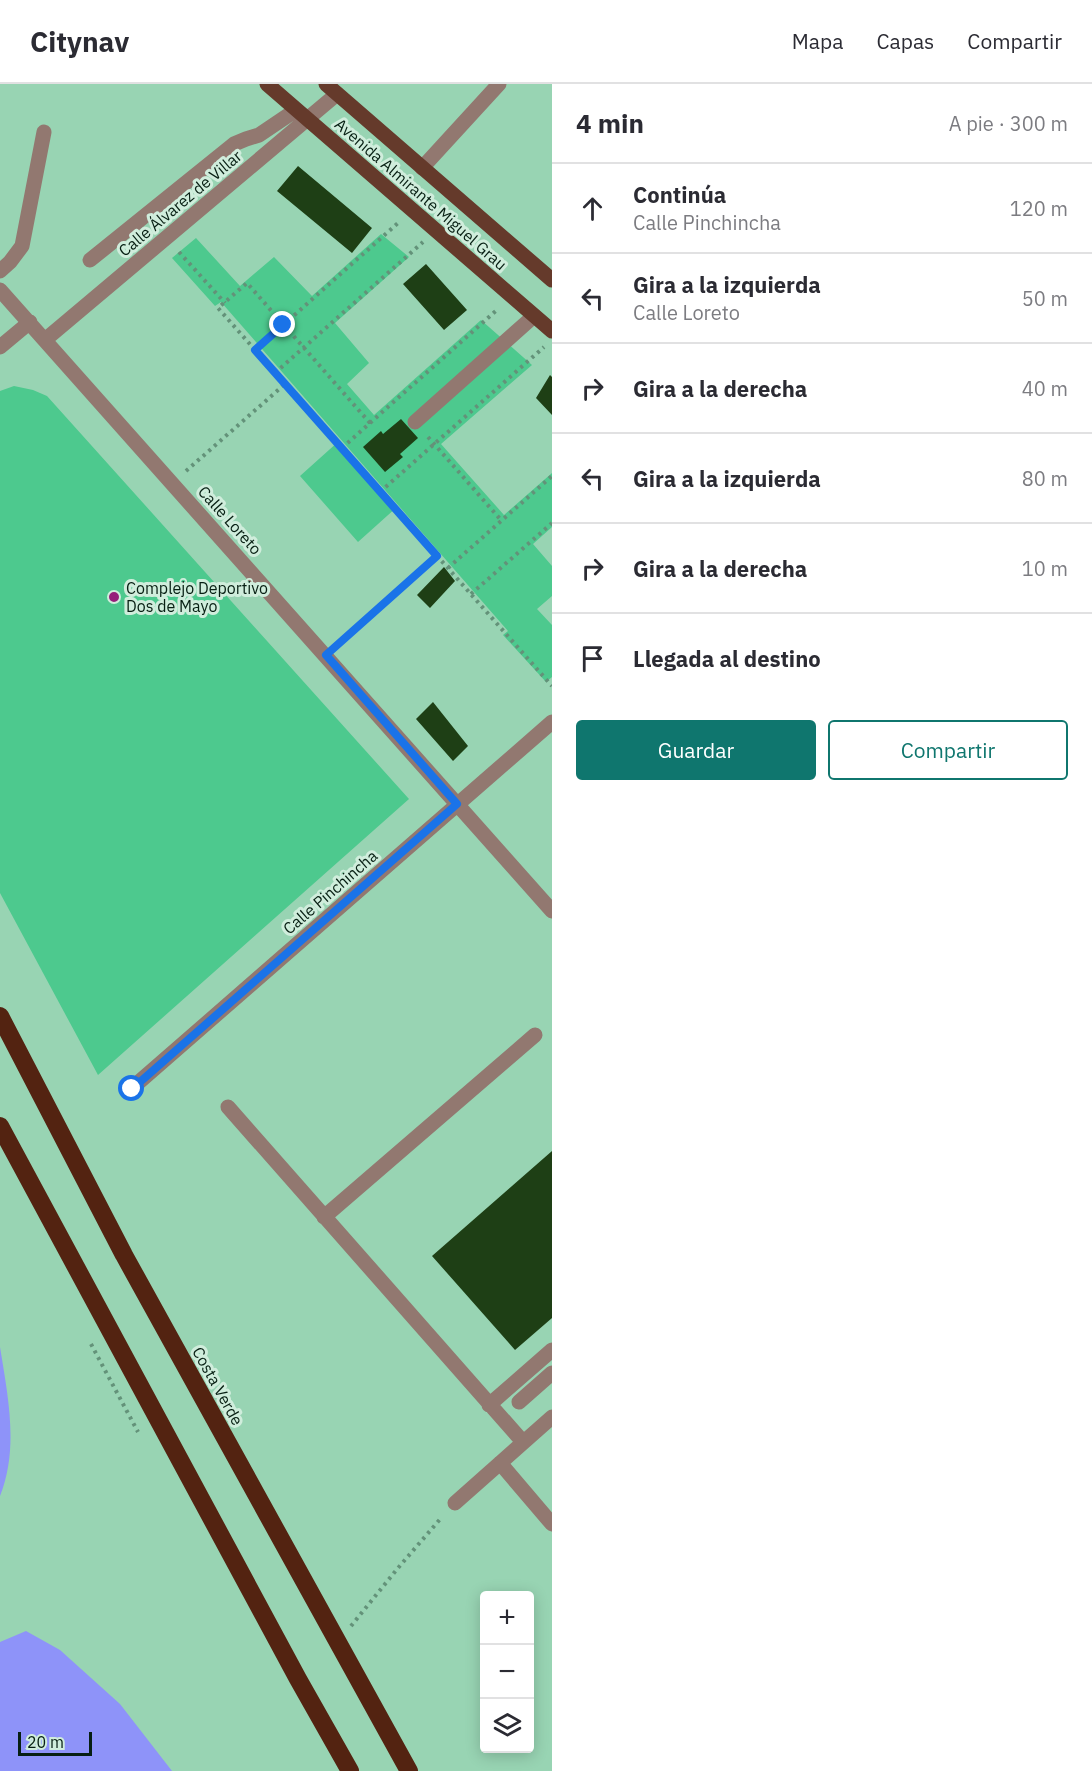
<!DOCTYPE html>
<html lang="es">
<head>
<meta charset="utf-8">
<style>
  :root { --surface:#fff; --page:#f2f2f3; --text:#2b2b33; --muted:#7c7c81; --line:#e1e1e2; --accent:#0f766e }
  body { margin:0; font-family:"IBM Plex Sans",sans-serif; background:var(--page); color:var(--text) }
  .controls { position:absolute; right:18px; bottom:18px; display:grid; overflow:hidden; border-radius:6px; box-shadow:0 3px 15px #0003 }
  .controls button { width:54px; height:54px; display:grid; place-items:center; padding:0; border:0; border-bottom:2px solid var(--line); background:var(--surface); color:var(--text); font:30px sans-serif }
  .scale { position:absolute; left:18px; bottom:15px; width:74px; box-sizing:border-box; padding-left:6px; border:3px solid #071f13; border-top:0; font-size:16px; line-height:21px; white-space:nowrap; color:#071f13; -webkit-text-stroke:4px #d0eddc; paint-order:stroke }
  .stop { position:absolute; width:18px; height:18px; margin:-14px; border:4px solid #1a73e8; border-radius:50%; background:#fff }
  .stop.end { background:#1a73e8; border-color:#fff; box-shadow:0 2px 6px #0008 }
  .list { margin:0; padding:0; list-style:none }
  h2 { display:flex; justify-content:space-between; align-items:center; height:78px; margin:0; padding:0 24px; font-size:26px }
  h2 small { font-size:20px; font-weight:400; color:var(--muted) }
  .list li { display:grid; grid-template-columns:39px 1fr auto; gap:18px; align-items:center; box-sizing:border-box; height:90px; padding:0 24px; border-top:2px solid var(--line) }
  .list b { display:block; font-size:22px; white-space:nowrap }
  .list p { margin:0; font-size:20px; white-space:nowrap; color:var(--muted) }
  .list em { font-size:20px; font-style:normal; color:var(--muted) }
  .actions { display:flex; gap:12px; padding:18px 24px }
  .actions a { flex:1; padding:14px 0; border:2px solid var(--accent); border-radius:6px; text-align:center; font-size:21px; color:var(--accent) }
  .actions .main { background:var(--accent); color:#fff }
  .icon { flex:none; width:33px; height:33px; fill:none; stroke:currentColor; stroke-width:2; stroke-linecap:round; stroke-linejoin:round }
  .map { position:relative; flex:none; width:552px; height:1687px; overflow:hidden }
  header { display:flex; align-items:center; gap:36px; box-sizing:border-box; height:84px; padding:0 30px; background:var(--surface); border-bottom:2px solid var(--line) }
  header strong { font-size:28px }
  nav { display:flex; gap:33px; margin-inline-start:auto; font-size:21px }
  main { display:flex }
  aside { flex:1; background:var(--surface) }
  .map>svg:first-child { display:block }
  .green { fill:#4dc98e }
  .water { fill:#8e93f9 }
  .building { fill:#1e3f15 }
  .lines { fill:none; stroke-linecap:round; stroke-linejoin:round }
  .path { stroke:#639279; stroke-width:4; stroke-dasharray:3 4.5; stroke-linecap:butt }
  .minor { stroke:#927870; stroke-width:15 }
  .major { stroke:#653a2b; stroke-width:15 }
  .highway { stroke:#532311; stroke-width:18 }
  .route { stroke:#1a73e8; stroke-width:8 }
  .poi-dot { fill:#961e7a; stroke:#d0eddc; stroke-width:2 }
  .labels { text-anchor:middle; dominant-baseline:central; stroke-width:6; stroke-linejoin:round; paint-order:stroke }
  .street-label { font-size:16px; fill:#071f13; stroke:#d0eddc }
  .poi-label { font-size:16px; fill:#071f13; stroke:#d0eddc; text-anchor:start }
</style>
</head>
<body>
<header>
<strong>Citynav</strong>
<nav><a>Mapa</a><a>Capas</a><a>Compartir</a></nav>
</header>
<main>
<div class="map">
<svg width="552" height="1687" viewBox="0 0 552 1687">
  <rect width="100%" height="100%" fill="#98d4b3"/>
  <path class="green" d="M381 150 409 173 335 239 369 279 347 300 374 331 481 236 532 281 441 360 504 431 552 389V443L533 460 552 482V512L537 525 552 541V593L546 598 503 551 508 547 221 218 215 222 172 174 196 154 240 202 274 173 312 212Z
    M14 302 33 306 47 312 409 715 98 991 0 809V307Z
    M339 357 397 423 358 458 300 392Z"/>
  <path class="water" d="M0 1263C8 1313 19 1364 0 1412Z
    M26 1547 60 1566 120 1620 172 1687H0V1558Z"/>
  <path class="building" d="M298 82 372 144 352 169 277 107Z
    M426 180 467 226 444 246 403 200Z
    M550 291 552 293V331L536 314Z
    M401 335 418 354 400 370 403 373 385 388 363 363 381 347 383 350Z
    M444 483 455 497 430 524 417 511Z
    M433 618 468 662 453 677 416 635Z
    M552 1067V1234L515 1266 432 1172Z"/>
  <g class="lines">
    <path class="path" d="M179 168 225 219
      M255 266 398 139
      M275 289 423 158
      M370 339 247 199 218 224 552 602
      M428 353 501 436
      M342 364 498 225
      M186 387 285 300
      M380 408 544 263
      M448 484 552 392
      M471 510 552 439
      M339 559 437 472
      M91 1260 138 1348
      M351 1542 398 1484 442 1433"/>
    <path class="minor" d="M422 84 499 0
      M90 176 234 60 246 55 259 51 296 26
      M0 187 10 178 22 162 44 48
      M0 206 552 827
      M46 255 337 10
      M0 263 30 238
      M415 338 534 232
      M131 1005 552 638
      M228 1023 523 1358
      M324 1133 535 951
      M519 1318 552 1289
      M489 1321 552 1266
      M500 1379 552 1440
      M455 1419 552 1333"/>
    <path class="major" d="M267 0 552 247
      M326 0 552 196"/>
    <path class="highway" d="M0 932 124 1171 409 1687
      M0 1042 298 1595 350 1687"/>
  </g>
  <g class="lines">
    <path class="route" d="M132 1005 457 720 326 571 437 472 255 266 283 241"/>
  </g>
  <circle class="poi-dot" cx="114" cy="513" r="6"/>
  <g class="labels">
    <g class="street-label">
      <text transform="translate(421 110) rotate(41)">Avenida Almirante Miguel Grau</text>
      <text transform="translate(180 119) rotate(-40)">Calle Álvarez de Villar</text>
      <text transform="translate(230 436) rotate(48)">Calle Loreto</text>
      <text transform="translate(330 808) rotate(-41)">Calle Pinchincha</text>
      <text transform="translate(218 1302) rotate(61)">Costa Verde</text>
    </g>
    <g class="poi-label">
      <text x="126" y="504">Complejo Deportivo<tspan x="126" dy="18">Dos de Mayo</tspan></text>
    </g>
  </g>
</svg>
<div class="controls">
<button>+</button>
<button>−</button>
<button><svg class="icon" aria-label="layers" viewBox="0 0 24 24"><path d="M12 4l9 5-9 5-9-5zM3 14l9 5 9-5"/></svg></button>
</div>
<div class="scale">20 m</div>
<div class="stop" style="left:132px;top:1005px"></div>
<div class="stop end" style="left:283px;top:241px"></div>
</div>
<aside>
<h2>4 min<small>A pie · 300 m</small></h2>
<ul class="list">
<li><svg class="icon" aria-label="ahead" viewBox="0 0 24 24"><path d="M12 20V5M6 11l6-6 6 6"/></svg><div><b>Continúa</b><p>Calle Pinchincha</p></div><em>120 m</em></li>
<li><svg class="icon" aria-label="left" viewBox="0 0 24 24"><path d="M17 20v-9H6M10 6l-5 5 5 5"/></svg><div><b>Gira a la izquierda</b><p>Calle Loreto</p></div><em>50 m</em></li>
<li><svg class="icon" aria-label="right" viewBox="0 0 24 24"><path d="M7 20v-9h11M14 6l5 5-5 5"/></svg><div><b>Gira a la derecha</b></div><em>40 m</em></li>
<li><svg class="icon" aria-label="left" viewBox="0 0 24 24"><path d="M17 20v-9H6M10 6l-5 5 5 5"/></svg><div><b>Gira a la izquierda</b></div><em>80 m</em></li>
<li><svg class="icon" aria-label="right" viewBox="0 0 24 24"><path d="M7 20v-9h11M14 6l5 5-5 5"/></svg><div><b>Gira a la derecha</b></div><em>10 m</em></li>
<li><svg class="icon" aria-label="arrive" viewBox="0 0 24 24"><path d="M6 21V4h12l-3 4 3 4H6"/></svg><div><b>Llegada al destino</b></div></li>
</ul>
<div class="actions"><a class="main">Guardar</a><a>Compartir</a></div>
</aside>
</main>
</body>
</html>
